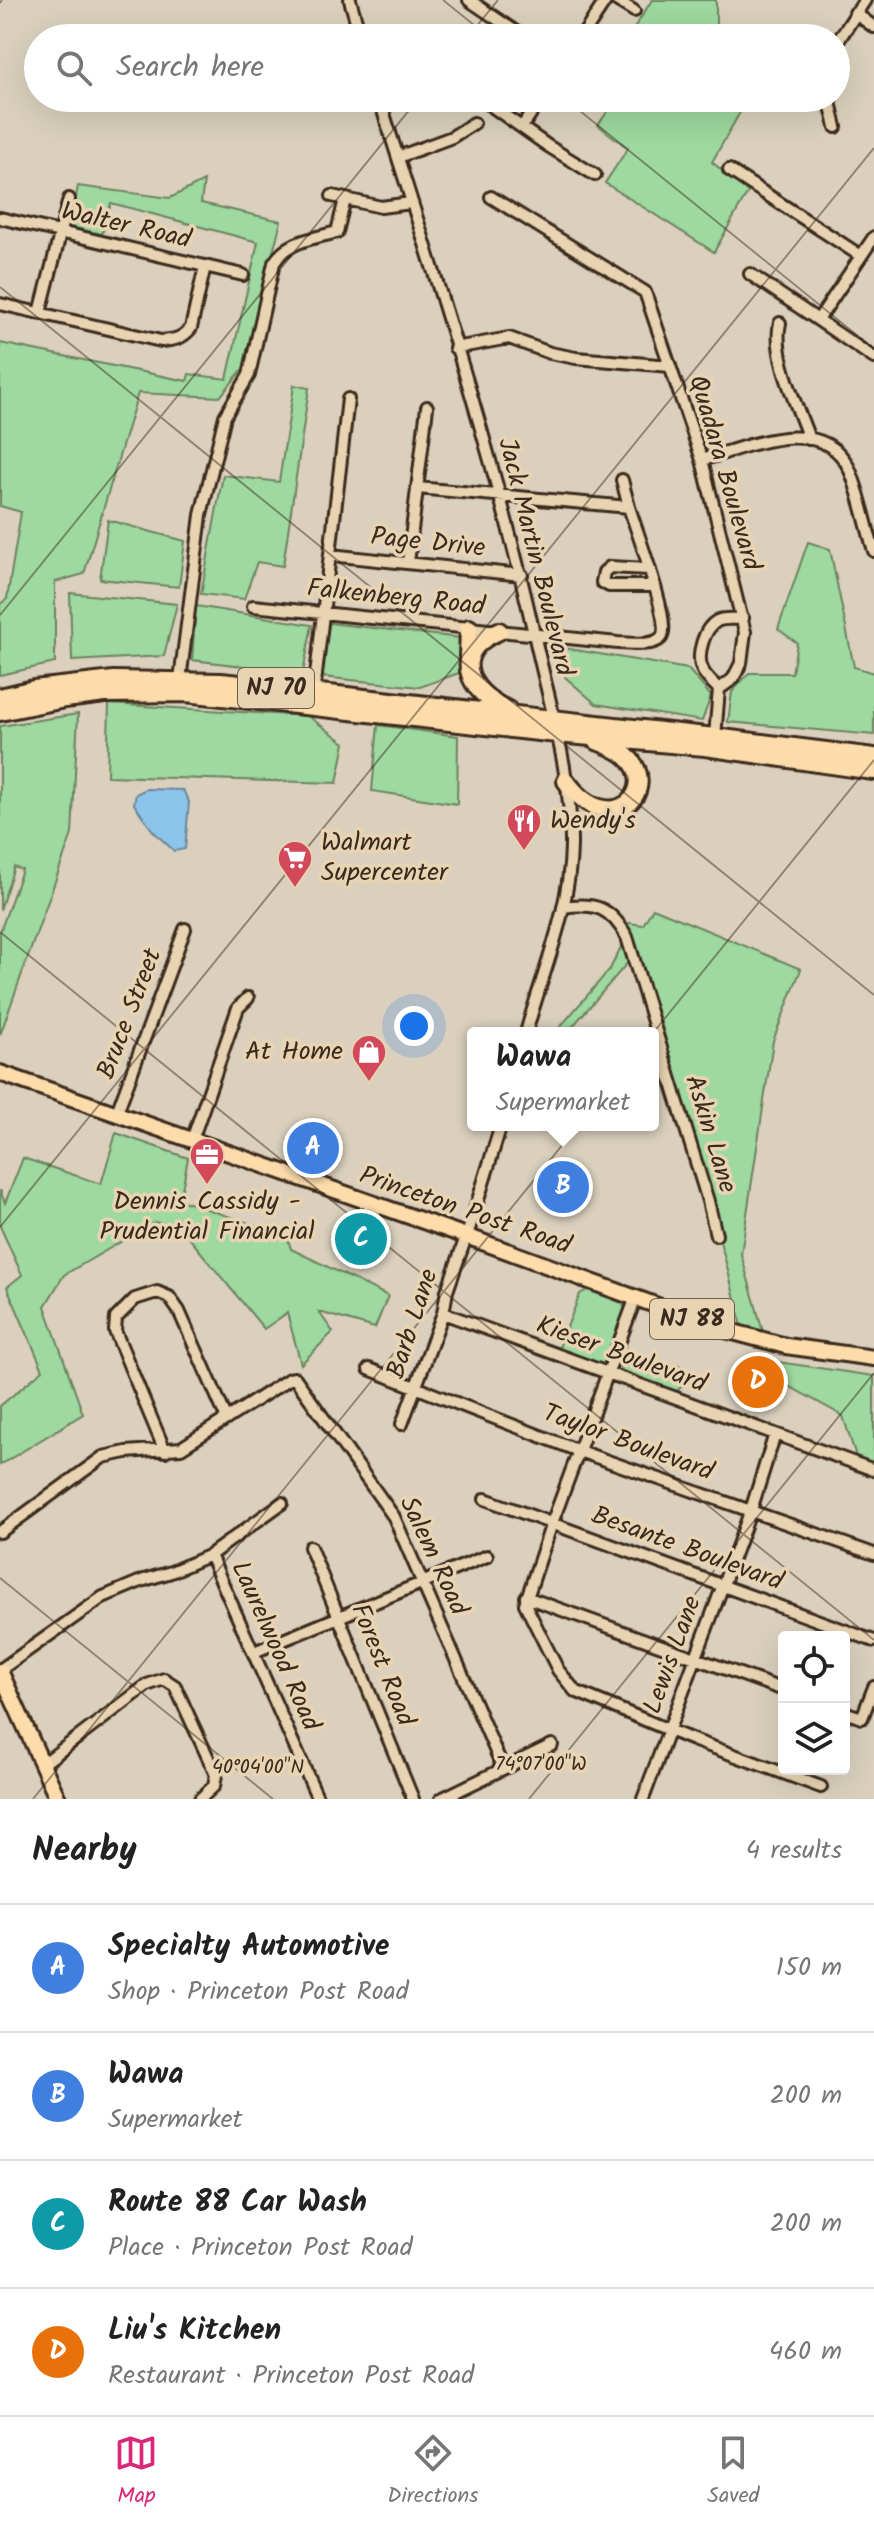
<!DOCTYPE html>
<html lang="en">
<head>
<meta charset="utf-8">
<style>
  :root { --surface:#fff; --page:#f2f2f2; --text:#222; --muted:#767676; --line:#e0e0e0; --accent:#db2777 }
  body { margin:0; font-family:Kalam,sans-serif; background:var(--page); color:var(--text) }
  .controls { position:absolute; right:24px; bottom:24px; display:grid; overflow:hidden; border-radius:8px; box-shadow:0 8px 32px #0002 }
  .controls button { width:72px; height:72px; display:grid; place-items:center; padding:0; border:0; border-bottom:2px solid var(--line); background:var(--surface); color:var(--text); font:40px sans-serif }
  .you { position:absolute; left:414px; top:1026px; width:28px; height:28px; margin:-20px; border:6px solid #fff; border-radius:50%; background:#1a73e8; box-shadow:0 0 0 12px #1a73e833 }
  .badge { display:grid; place-items:center; width:52px; height:52px; border-radius:50%; background:var(--accent); color:#fff; font-size:26px; font-weight:700 }
  .pin { position:absolute; translate:-50% -50%; border:4px solid #fff; box-shadow:0 2px 8px #0006 }
  .popup { position:absolute; left:467px; top:1027px; width:192px; height:104px; box-sizing:border-box; display:grid; place-content:center; border-radius:8px; background:var(--surface); filter:drop-shadow(0 2px 6px #0005); font-size:26px; white-space:nowrap; color:var(--muted) }
  .popup b { font-size:30px; color:var(--text) }
  .popup::after { content:''; position:absolute; left:50%; top:100%; margin-left:-16px; border:16px solid transparent; border-top-color:var(--surface) }
  .list { margin:0; padding:0; list-style:none }
  h2 { display:flex; justify-content:space-between; align-items:center; height:104px; margin:0; padding:0 32px; font-size:34px }
  h2 small { font-size:26px; font-weight:400; color:var(--muted) }
  .list li { display:grid; grid-template-columns:52px 1fr auto; gap:24px; align-items:center; box-sizing:border-box; height:128px; padding:0 32px; border-top:2px solid var(--line) }
  .list b { display:block; font-size:30px; white-space:nowrap }
  .list p { margin:0; font-size:26px; white-space:nowrap; color:var(--muted) }
  .list em { font-size:26px; font-style:normal; color:var(--muted) }
  .icon { flex:none; width:44px; height:44px; fill:none; stroke:currentColor; stroke-width:2; stroke-linecap:round; stroke-linejoin:round }
  .map { position:relative; flex:none; width:874px; height:1799px; overflow:hidden }
  .search { position:absolute; background:var(--surface); box-shadow:0 8px 32px #0002; left:24px; right:24px; top:24px; height:88px; display:flex; align-items:center; gap:20px; box-sizing:border-box; padding:0 28px; border-radius:44px; color:var(--muted); font-size:30px }
  .sheet { height:616px; background:var(--surface) }
  nav { display:flex; justify-content:space-around; align-items:center; box-sizing:border-box; height:112px; border-top:2px solid var(--line); background:var(--surface); font-size:22px; color:var(--muted) }
  nav a { display:grid; justify-items:center; gap:4px }
  nav .on { color:var(--accent) }
  .map>svg:first-child { display:block }
  .green { fill:#9dd9a0; stroke:#6c825f; stroke-width:2 }
  .water { fill:#8cc4eb; stroke:#6c8699; stroke-width:2 }
  .lines { fill:none; stroke-linecap:round; stroke-linejoin:round }
  .minor-casing { stroke:#3b2a1e; stroke-width:16 }
  .major-casing { stroke:#3b2a1e; stroke-width:20 }
  .highway-casing { stroke:#3b2a1e; stroke-width:22 }
  .minor { stroke:#e8d4b2; stroke-width:10 }
  .major { stroke:#fddcac; stroke-width:14 }
  .highway { stroke:#fddcac; stroke-width:16 }
  .ticks { fill:none; stroke:#3b2a1e; stroke-width:2; stroke-opacity:0.45 }
  .labels { text-anchor:middle; dominant-baseline:central; stroke-width:7; stroke-linejoin:round; paint-order:stroke }
  .shield { fill:#e8d4b2; stroke:#6f5d4a; stroke-width:2 }
  .shield-label { font-size:24px; font-weight:bold; fill:#3b2a1e }
  .street-label { font-size:26px; fill:#3b2a1e; stroke:#e8d4b2 }
  .poi-label { font-size:26px; fill:#3b2a1e; stroke:#e8d4b2; text-anchor:start }
  .ticks-label { font-size:20px; text-anchor:middle; fill:#3b2a1e; stroke:#e8d4b2; stroke-width:7; stroke-linejoin:round; paint-order:stroke }
</style>
</head>
<body>
<div class="map">
<svg width="874" height="1799" viewBox="0 0 874 1799">
  <rect width="100%" height="100%" fill="#dad0bd"/>
  <filter id="ink" filterUnits="userSpaceOnUse"><feTurbulence type="fractalNoise" baseFrequency=".0125" numOctaves="2"/><feDisplacementMap in="SourceGraphic" scale="16" xChannelSelector="R" yChannelSelector="G"/><feConvolveMatrix kernelMatrix="1 2 1 2 8 2 1 2 1" color-interpolation-filters="sRGB"/></filter>
  <g filter="url(#ink)">
    <path class="green" d="M652 0H716V38H628Z
      M617 98H748L712 162 748 192 714 252 605 183 628 148 598 125Z
      M204 181 201 203 281 221 243 369 220 397 138 393 84 574 55 582V663L0 675V604L7 599 21 512 0 506V343L187 381 189 374 227 379 258 242 111 203 102 234 70 227 78 186 170 198Z
      M294 385 309 388 283 566 257 562 244 599 201 594 223 475 279 482Z
      M108 520 185 541 179 587 100 579Z
      M808 542 830 549 854 667 874 673V735L728 722 732 692 749 673H792L797 643 778 629Z
      M70 593 177 604 164 656 72 661Z
      M196 606 312 625 303 673 192 660Z
      M329 623 461 638 459 673 420 687 322 677Z
      M558 647 688 669 711 696 702 721 596 704 565 677Z
      M109 704 308 716 345 743 337 783 107 776Z
      M78 714 72 834 0 1035V932L22 870 14 867 0 910V726Z
      M378 725 458 736 457 804 372 791Z
      M653 908 801 969 773 1041 741 1254 764 1335 742 1327 724 1255 635 954 567 1033H555L610 969 628 933 622 922 643 925Z
      M116 1133 188 1158 180 1200 287 1236 291 1249 388 1296 375 1328 319 1312 333 1332 301 1364 287 1313 264 1329 181 1228 155 1222 64 1275 45 1306 83 1414 0 1465V1406L43 1370 7 1287 22 1275 0 1226V1190L5 1203 23 1158 101 1184Z
      M589 1289 622 1303 627 1312 608 1363 602 1366 558 1350 580 1294Z
      M625 1351 673 1369 679 1365 688 1375 686 1382 676 1392 624 1374 620 1367Z
      M771 1361 874 1376V1472L859 1466 843 1416 787 1385Z"/>
    <path class="water" d="M146 789 183 790 189 802 185 849 174 851 153 831 134 804 136 794Z"/>
    <g class="lines">
      <g class="minor-casing">
        <path id="minor" d="M350 0 361 38
          M469 0 525 38
          M616 0 634 11
          M855 13 874 27
          M358 28 381 31 392 38
          M581 38 606 0
          M836 44 865 0
          M379 98C435 276 494 455 535 638 550 706 572 775 571 846 570 911 543 971 526 1033
          M480 98 548 146 595 175
          M829 98 836 127
          M522 127 541 98
          M398 157 452 137 474 123
          M729 170 861 256
          M332 196 381 207 411 203
          M491 197 645 292 670 366
          M0 218 243 275
          M750 274 874 358
          M0 304 161 341C174 340 182 339 191 328L205 266
          M40 313 69 199
          M818 320 874 237
          M780 323C772 356 798 407 809 439
          M455 348 509 338 550 353 576 358 670 366 702 460 745 632 741 663 733 679 719 689 715 737
          M702 460C744 448 822 412 849 468 860 492 866 526 874 551
          M622 480 629 507
          M330 555 522 575
          M408 563 427 407
          M648 569 610 567 604 572 602 582 609 586H654
          M253 606 618 643C630 643 652 647 661 638 673 626 635 527 629 507L417 488
          M180 680 201 515 225 416 249 375 274 263C288 240 313 239 337 232L345 199
          M719 689C713 683 705 677 702 669 696 655 704 628 717 621 724 617 734 620 743 618
          M314 692 348 399
          M563 907C596 902 611 908 627 937L708 1201 716 1235
          M116 1115 185 929
          M192 1140 238 1008 248 998
          M636 1297 552 1523 525 1604 558 1670 575 1691 693 1740 821 1787
          M443 1313 874 1470
          M369 1369 579 1451 874 1554
          M402 1424 443 1313 447 1291 471 1223 501 1125
          M165 1451 115 1331 116 1318 135 1299 157 1292 169 1297 179 1311 227 1419
          M485 1499 874 1641
          M0 1532 103 1457 126 1452 181 1448 289 1379 295 1378 394 1517 503 1768
          M310 1547 413 1799
          M210 1555 318 1799
          M526 1597 784 1690
          M254 1652 487 1556
          M0 1670 103 1597 141 1581 171 1572 210 1555 282 1503
          M844 1712 862 1718 874 1687
          M43 1764 147 1685 164 1679 175 1686 216 1775 214 1786 200 1799
          M441 1799 552 1745
          M643 1799 751 1510 775 1434"/>
      </g>
      <g class="major-casing">
        <path id="major" d="M0 1073 466 1236 718 1328 786 1346 874 1358
          M0 1671 58 1799"/>
      </g>
      <g class="highway-casing">
        <path id="highway" d="M499 631C449 652 467 692 508 710
          M468 657 469 628
          M0 697 34 689 114 680 221 682 715 737 874 757
          M0 712 65 699 105 694 186 693 557 734 705 747 874 771
          M566 781C612 844 663 787 626 756 618 749 607 745 597 741"/>
      </g>
      <use href="#minor" class="minor"/>
      <use href="#major" class="major"/>
      <use href="#highway" class="highway"/>
    </g>
  </g>
  <path class="ticks" d="M443 0 490 38M0 3 2 0M467 38 498 0M564 98 874 349M0 287 874 995M0 615 419 98M0 932 874 1640M0 1227 874 148M0 1578 273 1799M33 1799 874 760M529 1799 874 1373"/>
  <defs>
    <g id="restaurant-pin" transform="scale(1.8)"><path d="M0 17L-7.5 6A9.5 9.5 0 1 1 7.5 6Z" fill="#d1495b" stroke="#e8d4b2"/><path d="M-5-6h1v4h1v-4h1v4h1v-4h1v5L-1.5 .5V6h-2V.5L-5-1ZM5-6V6H3V1.5H1.5Q1.5-4 5-6Z" fill="#fff"/></g>
    <g id="supermarket-pin" transform="scale(1.8)"><path d="M0 17L-7.5 6A9.5 9.5 0 1 1 7.5 6Z" fill="#d1495b" stroke="#e8d4b2"/><path d="M-6-5.5h2.5l.6 2H6L4.5 2H-2.5L-4.4-4H-6ZM-1.5 3.2a1.3 1.3 0 1 0 .1 0ZM3 3.2a1.3 1.3 0 1 0 .1 0Z" fill="#fff"/></g>
    <g id="shop-pin" transform="scale(1.8)"><path d="M0 17L-7.5 6A9.5 9.5 0 1 1 7.5 6Z" fill="#d1495b" stroke="#e8d4b2"/><path d="M-5-2.5h2.3a2.7 3.5 0 0 1 5.4 0H5L5.5 6h-11ZM-1.5-2.5h3a1.5 2.3 0 0 0-3 0Z" fill="#fff"/></g>
    <g id="office-pin" transform="scale(1.8)"><path d="M0 17L-7.5 6A9.5 9.5 0 1 1 7.5 6Z" fill="#d1495b" stroke="#e8d4b2"/><path d="M-6-3h4V-5.5h4V-3h4V5H-6ZM-1-4.5V-3h2v-1.5ZM-6 0V1H6V0Z" fill="#fff"/></g>
  </defs>
  <g fill-rule="evenodd">
    <use href="#restaurant-pin" x="524" y="821"/>
    <use href="#supermarket-pin" x="295" y="858"/>
    <use href="#shop-pin" x="369" y="1052"/>
    <use href="#office-pin" x="207" y="1155"/>
  </g>
  <g class="labels">
    <g class="shield">
      <rect x="238" y="668" width="76" height="40" rx="6"/>
      <rect x="650" y="1299" width="84" height="40" rx="6"/>
    </g>
    <g class="shield-label">
      <text x="276" y="688">NJ 70</text>
      <text x="692" y="1319">NJ 88</text>
    </g>
    <g class="street-label">
      <text transform="translate(126 226) rotate(13)">Walter Road</text>
      <text transform="translate(724 473) rotate(74)">Quadara Boulevard</text>
      <text transform="translate(428 543) rotate(6)">Page Drive</text>
      <text transform="translate(535 557) rotate(76)">Jack Martin Boulevard</text>
      <text transform="translate(396 598) rotate(6)">Falkenberg Road</text>
      <text transform="translate(130 1014) rotate(-69)">Bruce Street</text>
      <text transform="translate(710 1134) rotate(73)">Askin Lane</text>
      <text transform="translate(465 1211) rotate(19)">Princeton Post Road</text>
      <text transform="translate(413 1324) rotate(-72)">Barb Lane</text>
      <text transform="translate(621 1355) rotate(20)">Kieser Boulevard</text>
      <text transform="translate(628 1443) rotate(20)">Taylor Boulevard</text>
      <text transform="translate(687 1549) rotate(20)">Besante Boulevard</text>
      <text transform="translate(433 1556) rotate(65)">Salem Road</text>
      <text transform="translate(275 1646) rotate(66)">Laurelwood Road</text>
      <text transform="translate(673 1655) rotate(-70)">Lewis Lane</text>
      <text transform="translate(382 1665) rotate(68)">Forest Road</text>
    </g>
    <g class="poi-label">
      <text x="550" y="821">Wendy's</text>
      <text x="321" y="843">Walmart<tspan x="321" dy="30">Supercenter</tspan></text>
      <text x="343" y="1052" text-anchor="end">At Home</text>
      <text x="207" y="1202" text-anchor="middle">Dennis Cassidy -<tspan x="207" dy="30">Prudential Financial</tspan></text>
    </g>
  </g>
  <g class="ticks-label">
    <text x="541" y="1770">74°07'00"W</text>
    <text x="258" y="1773">40°04'00"N</text>
  </g>
</svg>
<div class="controls">
<button><svg class="icon" aria-label="locate" viewBox="0 0 24 24"><circle cx="12" cy="12" r="6"/><path d="M12 2v4M12 18v4M2 12h4M18 12h4"/></svg></button>
<button><svg class="icon" aria-label="layers" viewBox="0 0 24 24"><path d="M12 4l9 5-9 5-9-5zM3 14l9 5 9-5"/></svg></button>
</div>
<div class="you"></div>
<div class="pin badge" style="left:313px;top:1148px;background:#3f7fe0">A</div>
<div class="pin badge" style="left:563px;top:1187px;background:#3f7fe0">B</div>
<div class="popup"><b>Wawa</b>Supermarket</div>
<div class="pin badge" style="left:361px;top:1239px;background:#0f9aa8">C</div>
<div class="pin badge" style="left:758px;top:1382px;background:#e8710a">D</div>
<div class="search"><svg class="icon" aria-label="search" viewBox="0 0 24 24"><circle cx="10" cy="10" r="6"/><path d="M15 15l6 6"/></svg>Search here</div>
</div>
<section class="sheet">
<h2>Nearby<small>4 results</small></h2>
<ul class="list">
<li><span class="badge" style="background:#3f7fe0">A</span><div><b>Specialty Automotive</b><p>Shop · Princeton Post Road</p></div><em>150 m</em></li>
<li><span class="badge" style="background:#3f7fe0">B</span><div><b>Wawa</b><p>Supermarket</p></div><em>200 m</em></li>
<li><span class="badge" style="background:#0f9aa8">C</span><div><b>Route 88 Car Wash</b><p>Place · Princeton Post Road</p></div><em>200 m</em></li>
<li><span class="badge" style="background:#e8710a">D</span><div><b>Liu's Kitchen</b><p>Restaurant · Princeton Post Road</p></div><em>460 m</em></li>
</ul>
</section>
<nav>
<a class="on"><svg class="icon" aria-label="map" viewBox="0 0 24 24"><path d="M3 6l6-2 6 2 6-2v14l-6 2-6-2-6 2zM9 4v14M15 6v14"/></svg>Map</a>
<a><svg class="icon" aria-label="directions" viewBox="0 0 24 24"><path d="M12 3l9 9-9 9-9-9zM9 14v-3h6M13 9l2 2-2 2"/></svg>Directions</a>
<a><svg class="icon" aria-label="saved" viewBox="0 0 24 24"><path d="M7 4h10v16l-5-4-5 4z"/></svg>Saved</a>
</nav>
</body>
</html>
